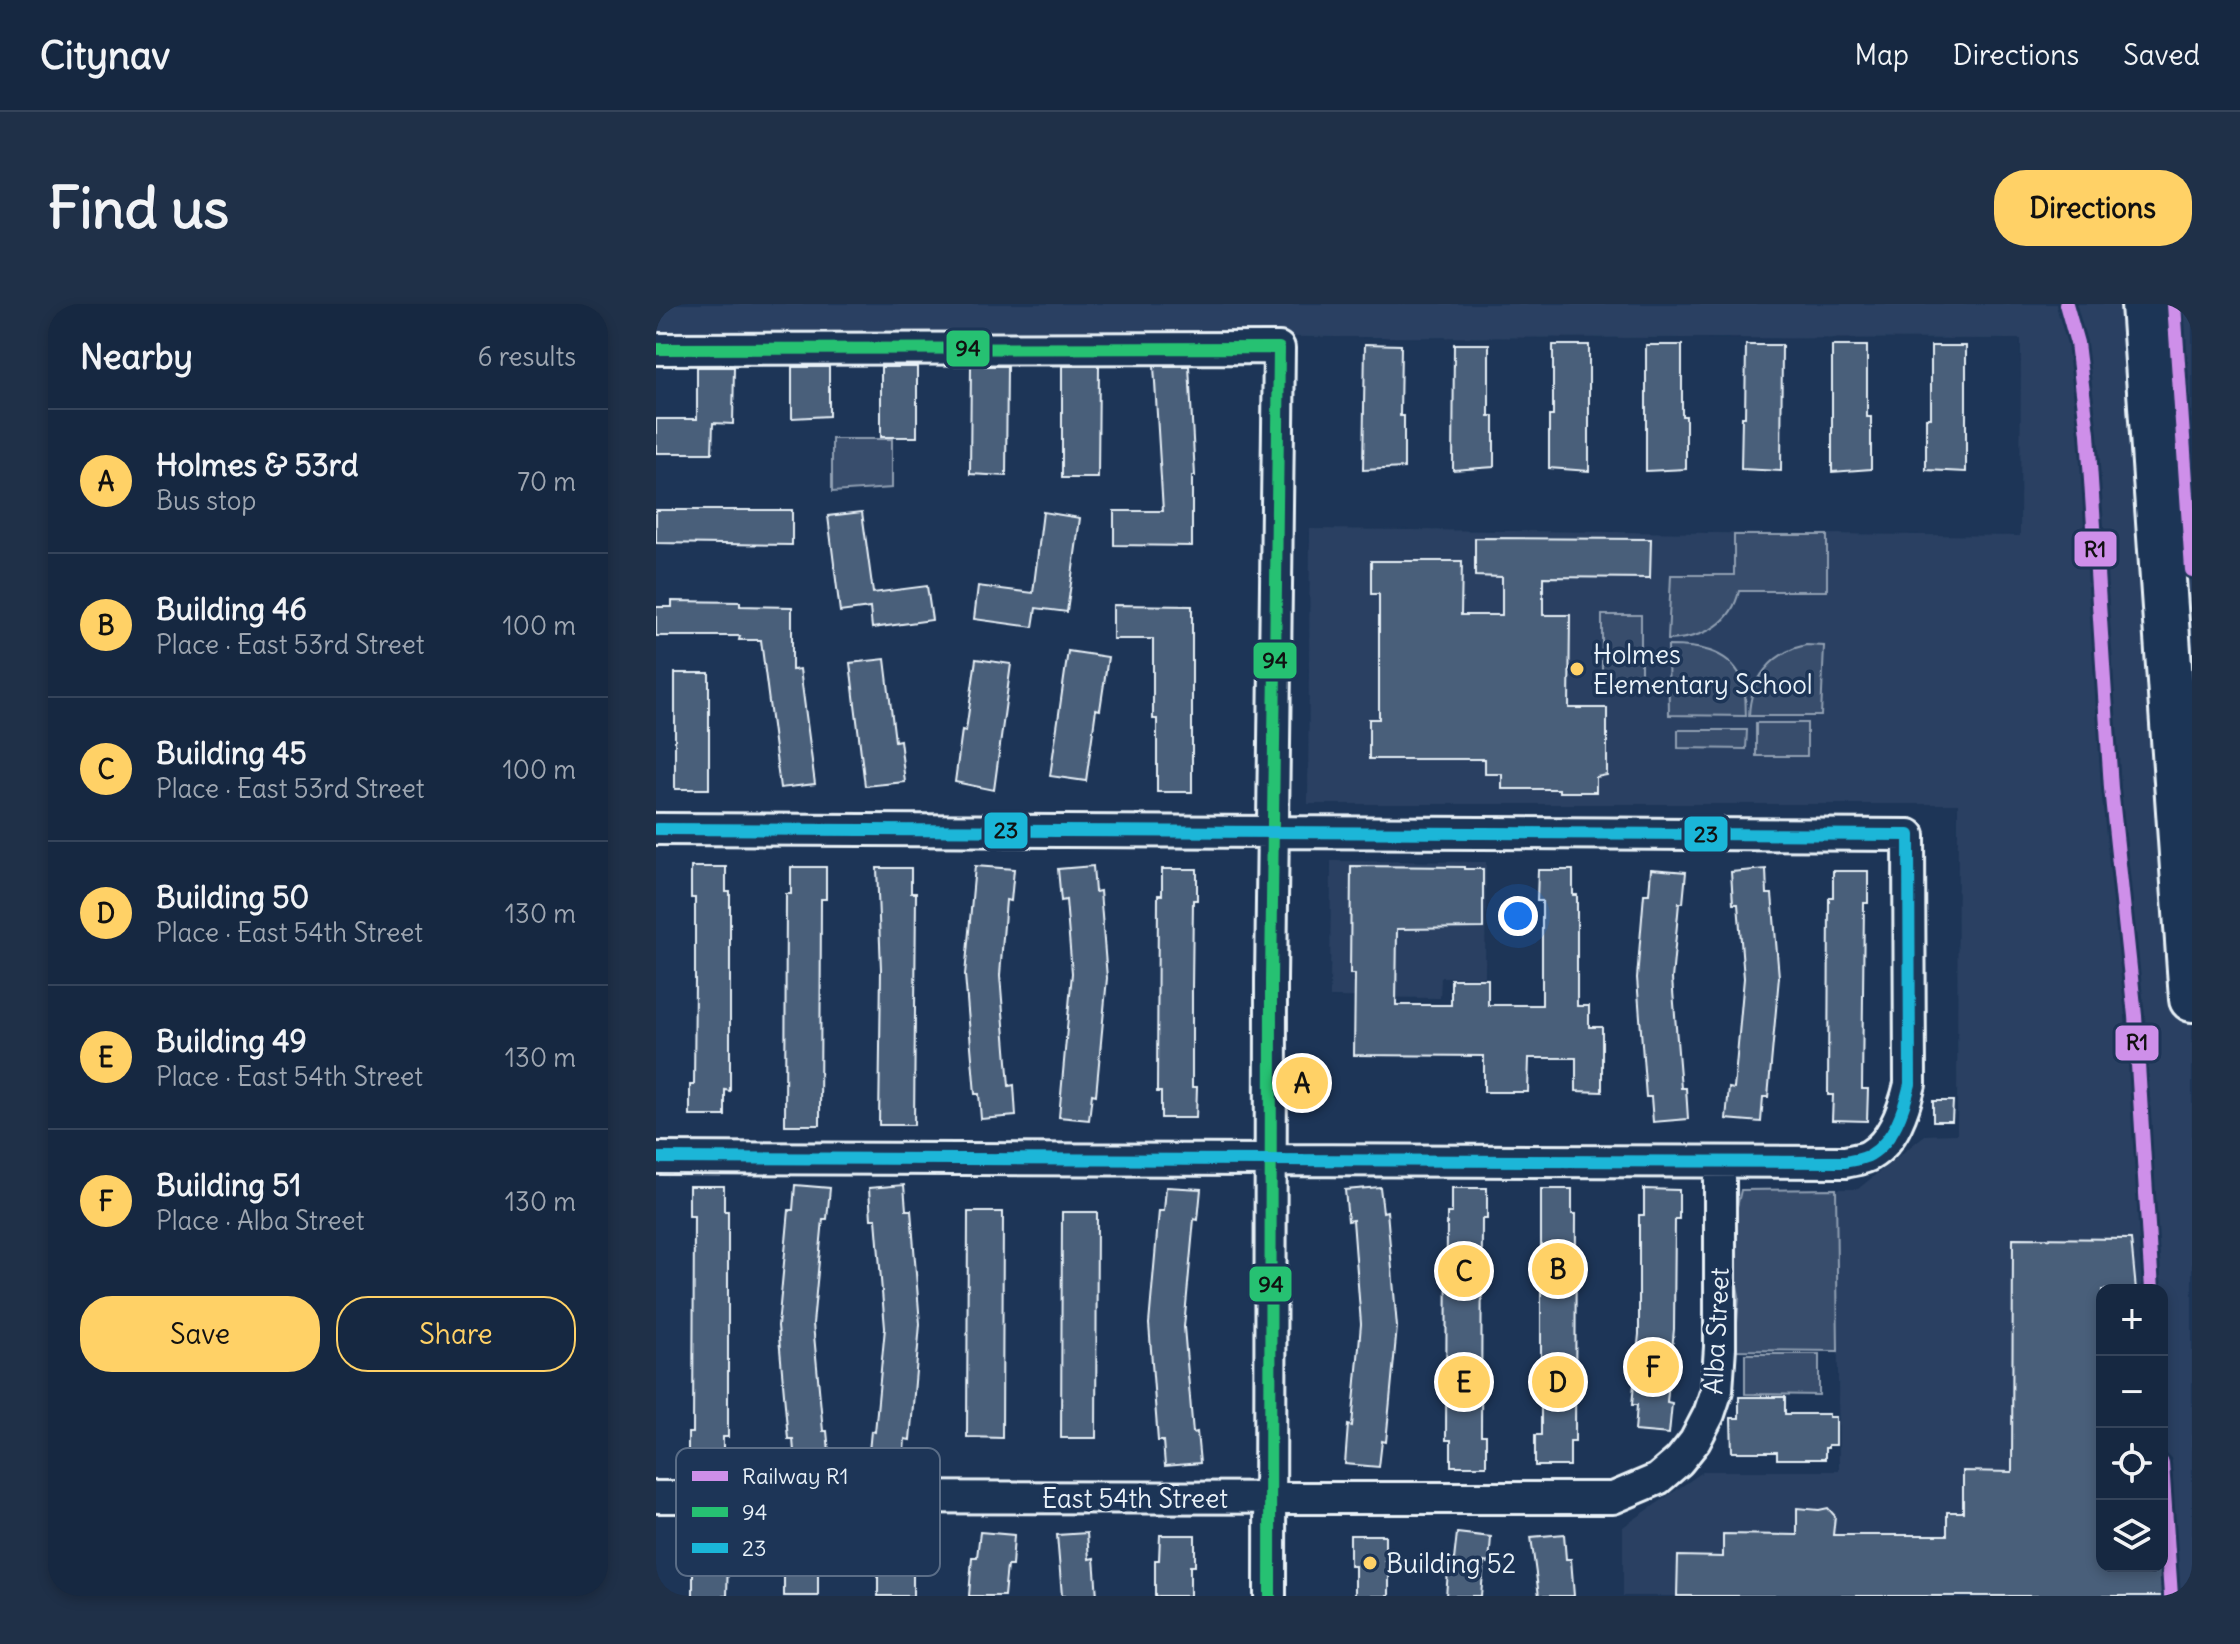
<!DOCTYPE html>
<html lang="en">
<head>
<meta charset="utf-8">
<style>
  :root { --surface:#162841; --page:#1f3048; --text:#f1f3f6; --muted:#9ea6b1; --line:#35445a; --accent:#ffd166 }
  body { margin:0; font-family:Delius,sans-serif; background:var(--page); color:var(--text) }
  .controls { position:absolute; right:24px; bottom:24px; display:grid; overflow:hidden; border-radius:16px; box-shadow:0 4px 12px #0003 }
  .controls button { width:72px; height:72px; display:grid; place-items:center; padding:0; border:0; border-bottom:2px solid var(--line); background:var(--surface); color:var(--text); font:40px sans-serif }
  .you { position:absolute; left:862px; top:612px; width:28px; height:28px; margin:-20px; border:6px solid #fff; border-radius:50%; background:#1a73e8; box-shadow:0 0 0 12px #1a73e833 }
  .badge { display:grid; place-items:center; width:52px; height:52px; border-radius:50%; background:var(--accent); color:#111; font-size:26px; font-weight:700 }
  .pin { position:absolute; translate:-50% -50%; border:4px solid #fff; box-shadow:0 2px 8px #0006 }
  .list { margin:0; padding:0; list-style:none }
  h2 { display:flex; justify-content:space-between; align-items:center; height:104px; margin:0; padding:0 32px; font-size:34px }
  h2 small { font-size:26px; font-weight:400; color:var(--muted) }
  .list li { display:grid; grid-template-columns:52px 1fr auto; gap:24px; align-items:center; box-sizing:border-box; height:144px; padding:0 32px; border-top:2px solid var(--line) }
  .list b { display:block; font-size:30px; white-space:nowrap }
  .list p { margin:0; font-size:26px; white-space:nowrap; color:var(--muted) }
  .list em { font-size:26px; font-style:normal; color:var(--muted) }
  .actions { display:flex; gap:16px; padding:24px 32px }
  .actions a { flex:1; padding:18px 0; border:2px solid var(--accent); border-radius:32px; text-align:center; font-size:28px; color:var(--accent) }
  .actions .main { background:var(--accent); color:#111 }
  .icon { flex:none; width:44px; height:44px; fill:none; stroke:currentColor; stroke-width:2; stroke-linecap:round; stroke-linejoin:round }
  .map { position:relative; flex:none; width:1536px; height:1292px; overflow:hidden; border-radius:32px }
  header { display:flex; align-items:center; gap:48px; box-sizing:border-box; height:112px; padding:0 40px; background:var(--surface); border-bottom:2px solid var(--line) }
  header strong { font-size:38px }
  nav { display:flex; gap:44px; margin-inline-start:auto; font-size:28px }
  .intro { display:flex; align-items:center; justify-content:space-between; box-sizing:border-box; height:192px; padding:0 48px }
  h1 { margin:0; font-size:56px }
  .button { padding:20px 36px; border-radius:32px; background:var(--accent); color:#111; font-size:28px; font-weight:700 }
  main { display:flex; gap:48px; padding:0 48px }
  aside { flex:1; background:var(--surface); border-radius:32px; box-shadow:0 4px 12px #0003 }
  .map>svg:first-child { display:block }
  .built { fill:#2a4162; fill-rule:evenodd }
  .green { fill:#374d6c; stroke:#909fb2; stroke-width:2 }
  .building { fill:#495e7a; stroke:#e8f1f8; stroke-width:2 }
  .lines { fill:none; stroke-linecap:round; stroke-linejoin:round }
  .street-casing { stroke:#e8f1f8; stroke-width:36 }
  .primary-casing { stroke:#e8f1f8; stroke-width:50 }
  .street { stroke:#1d3557; stroke-width:30 }
  .primary { stroke:#1d3557; stroke-width:44 }
  .bus-1-casing { stroke:#1d3557; stroke-width:18 }
  .bus-2-casing { stroke:#1d3557; stroke-width:18 }
  .bus-1 { stroke:#26c172; stroke-width:12 }
  .bus-2 { stroke:#1ab6d8; stroke-width:12 }
  .rail-1-casing { stroke:#1d3557; stroke-width:20 }
  .rail-1 { stroke:#ce8fe9; stroke-width:14 }
  .poi-dot { fill:#ffd166; stroke:#1d3557; stroke-width:3 }
  .labels { text-anchor:middle; dominant-baseline:central; stroke-width:7; stroke-linejoin:round; paint-order:stroke }
  .poi-label { font-size:26px; fill:#e8f1f8; stroke:#1d3557; text-anchor:start }
  .street-label { font-size:26px; fill:#e8f1f8; stroke:#1d3557 }
  .key { fill:#1d3557; stroke:#5a6d87; stroke-width:2 }
  .key-label { font-size:22px; fill:#e8f1f8 }
  .line-badge { stroke:#1d3557; stroke-width:3 }
  .pale-badge-label { font-size:22px; text-anchor:middle; font-weight:bold; fill:#111 }
</style>
</head>
<body>
<header>
<strong>Citynav</strong>
<nav><a>Map</a><a>Directions</a><a>Saved</a></nav>
</header>
<div class="intro"><h1>Find us</h1><a class="button">Directions</a></div>
<main>
<aside>
<h2>Nearby<small>6 results</small></h2>
<ul class="list">
<li><span class="badge">A</span><div><b>Holmes &amp; 53rd</b><p>Bus stop</p></div><em>70 m</em></li>
<li><span class="badge">B</span><div><b>Building 46</b><p>Place · East 53rd Street</p></div><em>100 m</em></li>
<li><span class="badge">C</span><div><b>Building 45</b><p>Place · East 53rd Street</p></div><em>100 m</em></li>
<li><span class="badge">D</span><div><b>Building 50</b><p>Place · East 54th Street</p></div><em>130 m</em></li>
<li><span class="badge">E</span><div><b>Building 49</b><p>Place · East 54th Street</p></div><em>130 m</em></li>
<li><span class="badge">F</span><div><b>Building 51</b><p>Place · Alba Street</p></div><em>130 m</em></li>
</ul>
<div class="actions"><a class="main">Save</a><a>Share</a></div>
</aside>
<div class="map">
<svg width="1536" height="1292" viewBox="0 0 1536 1292">
  <rect width="100%" height="100%" fill="#1d3557"/>
  <filter id="ink" filterUnits="userSpaceOnUse"><feTurbulence type="fractalNoise" baseFrequency=".0125" numOctaves="2"/><feDisplacementMap in="SourceGraphic" scale="16" xChannelSelector="R" yChannelSelector="G"/><feConvolveMatrix kernelMatrix="1 2 1 2 8 2 1 2 1" color-interpolation-filters="sRGB"/></filter>
  <g filter="url(#ink)">
    <path class="built" d="M0 0H1536V1292H967V1223L1048 1167H1183L1180 885H1202L1269 831 1301 830 1302 500H652L654 225 1364 232 1365 35 0 31ZM1446 986H1506V1262H1446Z
      M675 557 830 558 829 673H785L784 694 674 693Z"/>
    <path class="green" d="M176 135H236V184L176 188Z
      M1078 231H1171V287H1083C1075 323 1045 334 1012 336L1015 271H1078Z
      M946 311H985V374L946 373Z
      M1150 341 1168 342 1165 412H1093C1094 376 1116 348 1150 341Z
      M1012 342C1040 342 1071 345 1085 373 1091 384 1089 400 1090 412L1013 411Z
      M1100 419H1151V452H1100Z
      M1022 426H1091L1090 445 1022 444Z
      M1180 885 1182 1047 1079 1046 1083 992 1080 976 1079 911 1085 886Z
      M1089 1050H1163V1091L1089 1090Z"/>
    <path class="building" d="M709 40 745 41 744 112H748V164L707 166Z
      M798 40H833V112H838V163L797 166Z
      M897 41H933V167L893 164V112H897Z
      M990 41H1026V112H1030V165L990 167Z
      M1090 41H1126L1125 167 1085 165 1086 113H1089Z
      M1176 42H1211V113H1215V165L1176 168Z
      M1275 42H1310V168L1270 166V114H1275Z
      M315 62H351L350 172 314 170Z
      M406 62H443L442 174H406Z
      M498 62H533L539 172H536V242L458 241V207H507Z
      M41 63H78L77 120 57 119 56 149H0V115H41Z
      M136 63H173V112L136 114Z
      M225 63H261V133H225Z
      M0 206H136V241L0 239Z
      M206 208 217 289 271 282 276 316 216 324 214 304 184 308 172 212Z
      M387 208 424 214 411 308 380 304 377 323 318 315 322 282 377 289Z
      M819 234 995 235 994 274 887 273V311H914L913 404H951V471L940 473V488H903V485H846V470H829V455H713V415H723V290H715V257H806L805 311H846V273L819 272Z
      M16 297 84 298V302L136 303V366L144 365 159 480 124 484 105 336H83L84 332H0V303H16Z
      M457 301 536 302V488H501V415H497V335H457Z
      M412 347 452 353 444 406 440 405 430 477 394 472Z
      M229 355 239 437 244 436 249 478 209 482 194 359Z
      M320 355 355 360 338 486 299 478 306 426 310 427Z
      M19 369H53V485H19Z
      M319 562 358 565 355 597 350 596 344 671 353 782 358 781 360 812 325 815 323 790H319L309 671Z
      M437 562 439 588 444 587 451 674 440 791 436 790 433 816 403 813 416 669 410 596 405 597 402 565Z
      M695 562 808 563V565H827V624L741 625 740 701H795V675H832V701H886V597H881L882 566H917V591H921V702H933V723H946V788L920 787V754H873L872 788H828V752L698 751 699 670H694Z
      M35 563H70V588H74V787L69 786V812H34V781H38L39 676V594H35Z
      M135 563H170V595H165L164 821H129L130 590H135Z
      M221 564H255V589H260L258 821H223L225 665Z
      M506 565H541V596H537L536 684V783H541L540 814H505V788H501L502 591H506Z
      M995 565 1030 568 1027 599H1023L1016 675 1025 784H1030L1032 815 997 818 995 793H990L981 674 988 590H993Z
      M1110 565 1111 590H1116L1123 673 1112 793H1107L1105 818 1070 815 1073 784 1078 785 1088 674 1082 600H1077L1075 568Z
      M1177 567H1212V599H1208L1206 785H1212L1211 817 1176 816 1177 791H1172L1173 593H1177Z
      M1277 797H1297L1296 817H1277Z
      M139 881 174 884 171 915H167L157 1020 167 1127H171L174 1158 139 1161 137 1135H132L122 1022 133 906H137Z
      M248 881 250 906H255L264 1020 254 1136 249 1135 247 1161 212 1158 215 1127 219 1128 229 1024 220 915H215L213 884Z
      M33 882H68V907H72V1133H67V1159L32 1158V1129H37L38 912H33Z
      M510 883 545 885 542 916 538 915 528 1023 537 1129 541 1128 544 1159 509 1162 507 1137H502L493 1020 503 907H508Z
      M724 883 727 908 731 907 741 1023 730 1138 726 1137 723 1163 689 1160 692 1121 696 1122 705 1020 697 916 692 917 689 886Z
      M796 884H831V915H826L825 1131H830V1162H795V1136H790L791 909H796Z
      M885 885H916V910H920L919 1137H914V1162H879V1131H885Z
      M988 885 1023 886V915H1019L1018 1025 1011 1098 1016 1099 1013 1130 979 1127 981 1101H976L983 1030V911H988Z
      M312 908H347L346 1134 311 1133Z
      M406 908H441L440 1134H405Z
      M1357 934 1475 935 1480 986H1446V1262H1504L1507 1292H1021L1022 1252 1067 1253V1230L1141 1231V1204L1163 1206 1172 1204 1179 1212 1177 1231H1291V1208H1307V1167L1356 1168Z
      M1083 1093H1129V1110H1173V1113H1180V1141H1172V1144H1169V1155H1121V1148H1076L1075 1114H1083Z
      M128 1221H162V1292H128Z
      M222 1221H257V1292H222Z
      M32 1228 67 1229V1254H72L71 1292H37V1260H32Z
      M324 1228 358 1231 356 1262H351L348 1292H313L316 1253H321Z
      M431 1229 433 1255 438 1254 441 1292H406L401 1231Z
      M801 1229 835 1233 833 1259 828 1258 825 1292H790L793 1255 798 1256Z
      M908 1230 910 1255H915L918 1292H883L875 1233Z
      M504 1231H539V1262H534V1292H499V1256H503Z
      M694 1231H729V1257H733V1292H699V1262H694Z"/>
    <g class="lines">
      <g class="street-casing">
        <path id="street" d="M0 45 623 44 615 676 614 1292
          M0 525 1253 531 1254 780C1248 805 1238 837 1214 851 1208 855 1197 856 1189 858L0 854
          M0 1193 957 1194 1002 1175 1023 1157 1039 1137 1053 1110 1061 1086 1064 1043V858"/>
      </g>
      <g class="primary-casing">
        <path id="primary" d="M1488 0 1536 695"/>
      </g>
      <use href="#street" class="street"/>
      <use href="#primary" class="primary"/>
      <g class="bus-1-casing">
        <path id="bus-1" d="M0 45 623 44 615 676 614 1292"/>
      </g>
      <g class="bus-2-casing">
        <path id="bus-2" d="M0 525 1253 531 1254 780C1248 805 1238 837 1214 851 1208 855 1197 856 1189 858L0 854"/>
      </g>
      <use href="#bus-1" class="bus-1"/>
      <use href="#bus-2" class="bus-2"/>
      <g class="rail-1-casing">
        <path id="rail-1" d="M1410 0 1421 39 1432 130 1455 484 1479 712 1496 986
          M1518 0 1536 266
          M1506 1159 1515 1292"/>
      </g>
      <use href="#rail-1" class="rail-1"/>
    </g>
  </g>
  <g class="poi-dot">
    <circle cx="921" cy="365" r="8"/>
    <circle cx="714" cy="1259" r="8"/>
  </g>
  <g class="labels">
    <g class="poi-label">
      <text x="937" y="350">Holmes<tspan x="937" dy="30">Elementary School</tspan></text>
      <text x="730" y="1259">Building 52</text>
    </g>
    <g class="street-label">
      <text transform="translate(1060 1027) rotate(-87)">Alba Street</text>
      <text x="479" y="1194">East 54th Street</text>
    </g>
  </g>
  <rect x="20" y="1144" width="264" height="128" rx="12" class="key"/>
  <rect x="36" y="1167" width="36" height="10" fill="#ce8fe9"/>
  <rect x="36" y="1203" width="36" height="10" fill="#26c172"/>
  <rect x="36" y="1239" width="36" height="10" fill="#1ab6d8"/>
  <g class="key-label">
    <text x="86" y="1180">Railway R1</text>
    <text x="86" y="1216">94</text>
    <text x="86" y="1252">23</text>
  </g>
  <g class="line-badge">
    <rect x="289" y="25" width="46" height="39" rx="8" fill="#26c172"/>
    <rect x="1417" y="226" width="45" height="38" rx="8" fill="#ce8fe9"/>
    <rect x="596" y="337" width="46" height="39" rx="8" fill="#26c172"/>
    <rect x="327" y="507" width="46" height="39" rx="8" fill="#1ab6d8"/>
    <rect x="1027" y="511" width="46" height="38" rx="8" fill="#1ab6d8"/>
    <rect x="1458" y="720" width="46" height="38" rx="8" fill="#ce8fe9"/>
    <rect x="592" y="961" width="45" height="38" rx="8" fill="#26c172"/>
  </g>
  <g class="pale-badge-label">
    <text x="312" y="52">94</text>
    <text x="1439" y="253">R1</text>
    <text x="619" y="364">94</text>
    <text x="350" y="534">23</text>
    <text x="1050" y="538">23</text>
    <text x="1481" y="746">R1</text>
    <text x="615" y="988">94</text>
  </g>
</svg>
<div class="controls">
<button>+</button>
<button>−</button>
<button><svg class="icon" aria-label="locate" viewBox="0 0 24 24"><circle cx="12" cy="12" r="6"/><path d="M12 2v4M12 18v4M2 12h4M18 12h4"/></svg></button>
<button><svg class="icon" aria-label="layers" viewBox="0 0 24 24"><path d="M12 4l9 5-9 5-9-5zM3 14l9 5 9-5"/></svg></button>
</div>
<div class="you"></div>
<div class="pin badge" style="left:646px;top:779px">A</div>
<div class="pin badge" style="left:902px;top:965px">B</div>
<div class="pin badge" style="left:808px;top:967px">C</div>
<div class="pin badge" style="left:902px;top:1078px">D</div>
<div class="pin badge" style="left:808px;top:1078px">E</div>
<div class="pin badge" style="left:997px;top:1063px">F</div>
</div>
</main>
</body>
</html>
